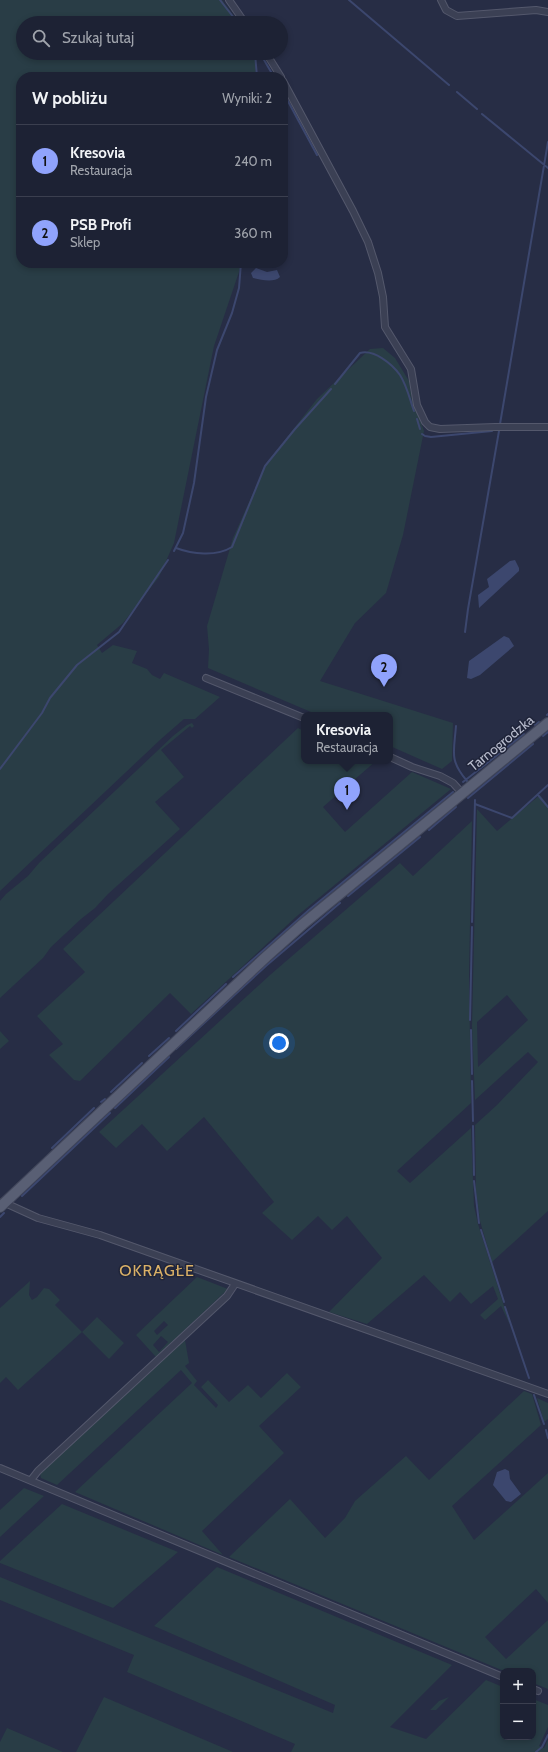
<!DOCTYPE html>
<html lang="pl">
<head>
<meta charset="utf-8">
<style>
  :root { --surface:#1d2234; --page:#252a3c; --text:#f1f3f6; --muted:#a0a4ac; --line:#3b3f4f; --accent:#90a3fc }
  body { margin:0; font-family:Cabin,sans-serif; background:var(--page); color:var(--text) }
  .controls { position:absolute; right:12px; bottom:12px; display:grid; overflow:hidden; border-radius:8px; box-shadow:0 2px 6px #0003 }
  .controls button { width:36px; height:36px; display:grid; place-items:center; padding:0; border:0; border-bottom:1px solid var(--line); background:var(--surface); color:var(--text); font:20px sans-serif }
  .you { position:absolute; left:279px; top:1043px; width:14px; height:14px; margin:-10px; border:3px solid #fff; border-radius:50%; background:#1a73e8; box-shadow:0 0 0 6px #1a73e833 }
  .badge { display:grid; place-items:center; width:26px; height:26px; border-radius:50%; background:var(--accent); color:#111; font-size:13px; font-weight:700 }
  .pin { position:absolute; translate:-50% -33px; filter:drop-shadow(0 1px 2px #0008) }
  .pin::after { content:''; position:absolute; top:21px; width:14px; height:12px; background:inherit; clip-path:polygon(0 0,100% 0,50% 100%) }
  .popup { position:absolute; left:301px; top:712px; width:92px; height:52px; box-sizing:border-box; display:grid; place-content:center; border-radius:8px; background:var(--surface); filter:drop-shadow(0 1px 3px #0005); font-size:13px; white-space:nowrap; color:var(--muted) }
  .popup b { font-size:15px; color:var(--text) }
  .popup::after { content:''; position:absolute; left:50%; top:100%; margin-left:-8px; border:8px solid transparent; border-top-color:var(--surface) }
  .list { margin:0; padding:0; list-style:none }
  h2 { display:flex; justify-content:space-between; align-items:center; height:52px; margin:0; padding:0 16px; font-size:17px }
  h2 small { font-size:13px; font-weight:400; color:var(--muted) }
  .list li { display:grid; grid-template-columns:26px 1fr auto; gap:12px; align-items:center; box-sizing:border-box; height:72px; padding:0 16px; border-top:1px solid var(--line) }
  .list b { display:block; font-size:15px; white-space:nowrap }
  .list p { margin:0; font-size:13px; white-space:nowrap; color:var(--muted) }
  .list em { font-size:13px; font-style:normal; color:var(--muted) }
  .icon { flex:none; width:22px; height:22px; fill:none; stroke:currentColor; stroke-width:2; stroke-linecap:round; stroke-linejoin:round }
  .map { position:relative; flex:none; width:548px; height:1752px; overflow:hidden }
  .search { position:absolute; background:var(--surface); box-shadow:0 2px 6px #0003; left:16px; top:16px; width:272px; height:44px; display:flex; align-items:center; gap:10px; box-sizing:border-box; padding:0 14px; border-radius:22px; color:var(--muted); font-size:15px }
  .panel { position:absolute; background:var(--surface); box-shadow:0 2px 6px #0003; left:16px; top:72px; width:272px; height:196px; border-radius:16px }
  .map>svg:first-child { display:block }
  .green { fill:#293d46; fill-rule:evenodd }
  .water { fill:#3c476e }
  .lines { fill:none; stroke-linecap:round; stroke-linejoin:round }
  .stream { stroke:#3c476e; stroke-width:2 }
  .street-casing { stroke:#54586c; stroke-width:8 }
  .primary-casing { stroke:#42475b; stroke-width:12 }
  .street { stroke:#3b4054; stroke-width:6 }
  .primary { stroke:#595f74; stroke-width:10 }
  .labels { text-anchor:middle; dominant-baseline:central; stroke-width:3; stroke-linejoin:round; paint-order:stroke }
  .street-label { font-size:14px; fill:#b9bdce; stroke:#20253a }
  .quarter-label { font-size:16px; letter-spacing:1px; fill:#dbb167; stroke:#20253a }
</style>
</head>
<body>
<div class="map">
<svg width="548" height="1752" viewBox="0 0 548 1752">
  <rect width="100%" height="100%" fill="#272d45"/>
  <path class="green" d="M0 0H222L239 23H23V53H255L256 77H21V263H242L214 346 174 543 159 577 123 623 97 645 102 653 113 645 137 651 132 663 147 669 152 675 160 679 164 673 220 697 195 719H184L161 739 0 891Z
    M383 348 395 358 409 381 412 399 424 431 403 535 386 593 355 623 320 681 453 723 452 761 442 769 390 746V715H318L208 668 209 649 207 626 233 538 266 464 317 399 370 349Z
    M192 723 194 726 192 728 190 726 161 750 184 777 155 802 180 829 108 894 95 908 81 919 51 947 43 958 0 998V901L6 894 28 876 39 863 173 736 187 725Z
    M298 728 304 731V761H376L323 807 345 832 412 772 451 789 297 916 191 1014 170 993 80 1081 74 1080 49 1055 63 1044 37 1016 85 972 63 949Z
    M540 795 548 805V1211L492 1262 480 1221 476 1191 475 1125 497 1105 538 1062 528 1052 475 1100 472 1026 477 809 497 831ZM507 995 528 1020 478 1067 477 1022Z
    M472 821 469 976 471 1103 397 1171 410 1183 471 1128 474 1206 478 1224 510 1325 501 1306 485 1320 480 1315 498 1299 493 1286 471 1304 460 1292 450 1302 424 1275 367 1324 329 1312 382 1258 347 1216 332 1230 318 1216 292 1240 262 1213 274 1202 204 1117 167 1151 142 1124 116 1148 99 1132 270 975 400 863 413 876Z
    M0 1031 9 1041 0 1049Z
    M197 1277 228 1289 156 1357 136 1335ZM164 1321 168 1325 157 1335 154 1331ZM161 1336 168 1342 159 1352 153 1345Z
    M30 1281 29 1295 32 1300 37 1297 44 1288 49 1289 60 1300 55 1305 82 1332 97 1317 124 1343 109 1359 82 1332 18 1390 6 1377 0 1383V1308Z
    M185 1340 189 1363 185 1366 197 1381 194 1385 216 1408 218 1405 201 1387 208 1380 229 1402 248 1385 261 1398 287 1373 301 1387 259 1426 284 1453 202 1531 223 1555 75 1492 192 1383 181 1370 57 1485 41 1478 40 1474Z
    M524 1391 532 1394 541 1425 452 1506 474 1540 548 1473V1603L536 1589 485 1637 506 1659 548 1620V1689L533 1683V1671H504L229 1557 290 1499 325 1538 345 1518 355 1501 406 1456 429 1480Z
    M537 1398 548 1403V1419L544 1422Z
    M24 1488 44 1496 0 1537V1510Z
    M62 1504 178 1552 113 1608 0 1563V1561Z
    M217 1567 452 1665 390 1727 426 1739 486 1680 503 1687V1737H533V1699L548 1705V1727L539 1746 544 1748 548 1740V1752H291L295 1744 127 1672 134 1655 0 1600V1577L333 1713 335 1705 154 1626Z
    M104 1697 233 1752H76Z
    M449 1697 436 1710H430L439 1701Z
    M7 1728 63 1752H0V1742Z"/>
  <path class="water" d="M256 268 267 272 277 270 280 277C274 283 261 280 253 278L251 273Z
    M515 560 519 568V571L479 608 478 595 489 587 487 579 510 561Z
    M504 636 509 638 514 646 480 675 471 679 467 678 469 661Z
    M505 1469 509 1471 510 1479 521 1494 511 1502 506 1501 493 1485 497 1472Z"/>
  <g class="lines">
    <path class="stream" d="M220 0 238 23
      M349 0 449 85
      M255 53 257 77
      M260 53 274 77
      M283 92 317 155
      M457 92 477 109
      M482 114 548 168
      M335 384 360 353C374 349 392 364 400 375 407 386 410 400 414 411
      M417 419 420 429
      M500 424 548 142
      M422 434 425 436 431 437 492 431
      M176 548C192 554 216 557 232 547L265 466 295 429 331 389
      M174 551 183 533 194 483 206 397 217 350 232 313 239 288 241 263
      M465 632 468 609 499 431
      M547 715 548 714
      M535 725 539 722
      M456 726C454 752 449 760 467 781
      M543 736 548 732
      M0 769 42 713 50 698 77 665 119 632 168 560
      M463 782 524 734
      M538 795 548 807
      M468 798 533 744
      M475 804 512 818 548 785
      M429 830 456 807
      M348 896 420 837
      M472 922 475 800
      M233 977 309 910 453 792
      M470 1020 472 927
      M471 1030 472 1074
      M176 1031 226 984
      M176 1049 267 965 340 903
      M149 1056 169 1038
      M472 1081 473 1121
      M111 1092 142 1063
      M101 1102 105 1099
      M115 1108 169 1057
      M473 1126 474 1175
      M52 1148 94 1108
      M474 1181 479 1223
      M22 1196 110 1113
      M0 1217 4 1213
      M481 1230 504 1302
      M505 1307 529 1378
      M534 1395 544 1424
      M546 1430 548 1438
      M536 1752 542 1747 548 1735"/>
    <g class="street-casing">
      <path id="street" d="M229 0 245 23
        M441 0 446 10 457 16 536 10 548 12
        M266 53 281 77
        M283 81 353 211 368 242 378 273 383 297 385 327 411 369 417 405 425 422 430 427 440 429 495 427H548
        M206 678 304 718
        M390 757 412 767 440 776 453 783 462 793
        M3 1202 38 1218 100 1235 548 1394
        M0 1468 503 1677
        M31 1480 38 1471 227 1296 235 1284
        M533 1689 538 1691"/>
    </g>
    <g class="primary-casing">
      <path id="primary" d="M0 1207 267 956 303 924 548 723"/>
    </g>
    <use href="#street" class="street"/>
    <use href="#primary" class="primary"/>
  </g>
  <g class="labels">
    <g class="street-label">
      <text transform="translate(501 743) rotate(-39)">Tarnogrodzka</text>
    </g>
    <g class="quarter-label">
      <text x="157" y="1270">OKRĄGŁE</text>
    </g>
  </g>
</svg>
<div class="controls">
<button>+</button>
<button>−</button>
</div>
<div class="you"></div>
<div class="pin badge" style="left:347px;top:810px">1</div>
<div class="popup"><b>Kresovia</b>Restauracja</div>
<div class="pin badge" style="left:384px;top:687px">2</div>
<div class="search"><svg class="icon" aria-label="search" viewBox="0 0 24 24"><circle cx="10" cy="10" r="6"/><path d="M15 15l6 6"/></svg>Szukaj tutaj</div>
<section class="panel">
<h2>W pobliżu<small>Wyniki: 2</small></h2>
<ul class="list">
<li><span class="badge">1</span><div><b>Kresovia</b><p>Restauracja</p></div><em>240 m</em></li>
<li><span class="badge">2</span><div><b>PSB Profi</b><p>Sklep</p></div><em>360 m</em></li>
</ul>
</section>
</div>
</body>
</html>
